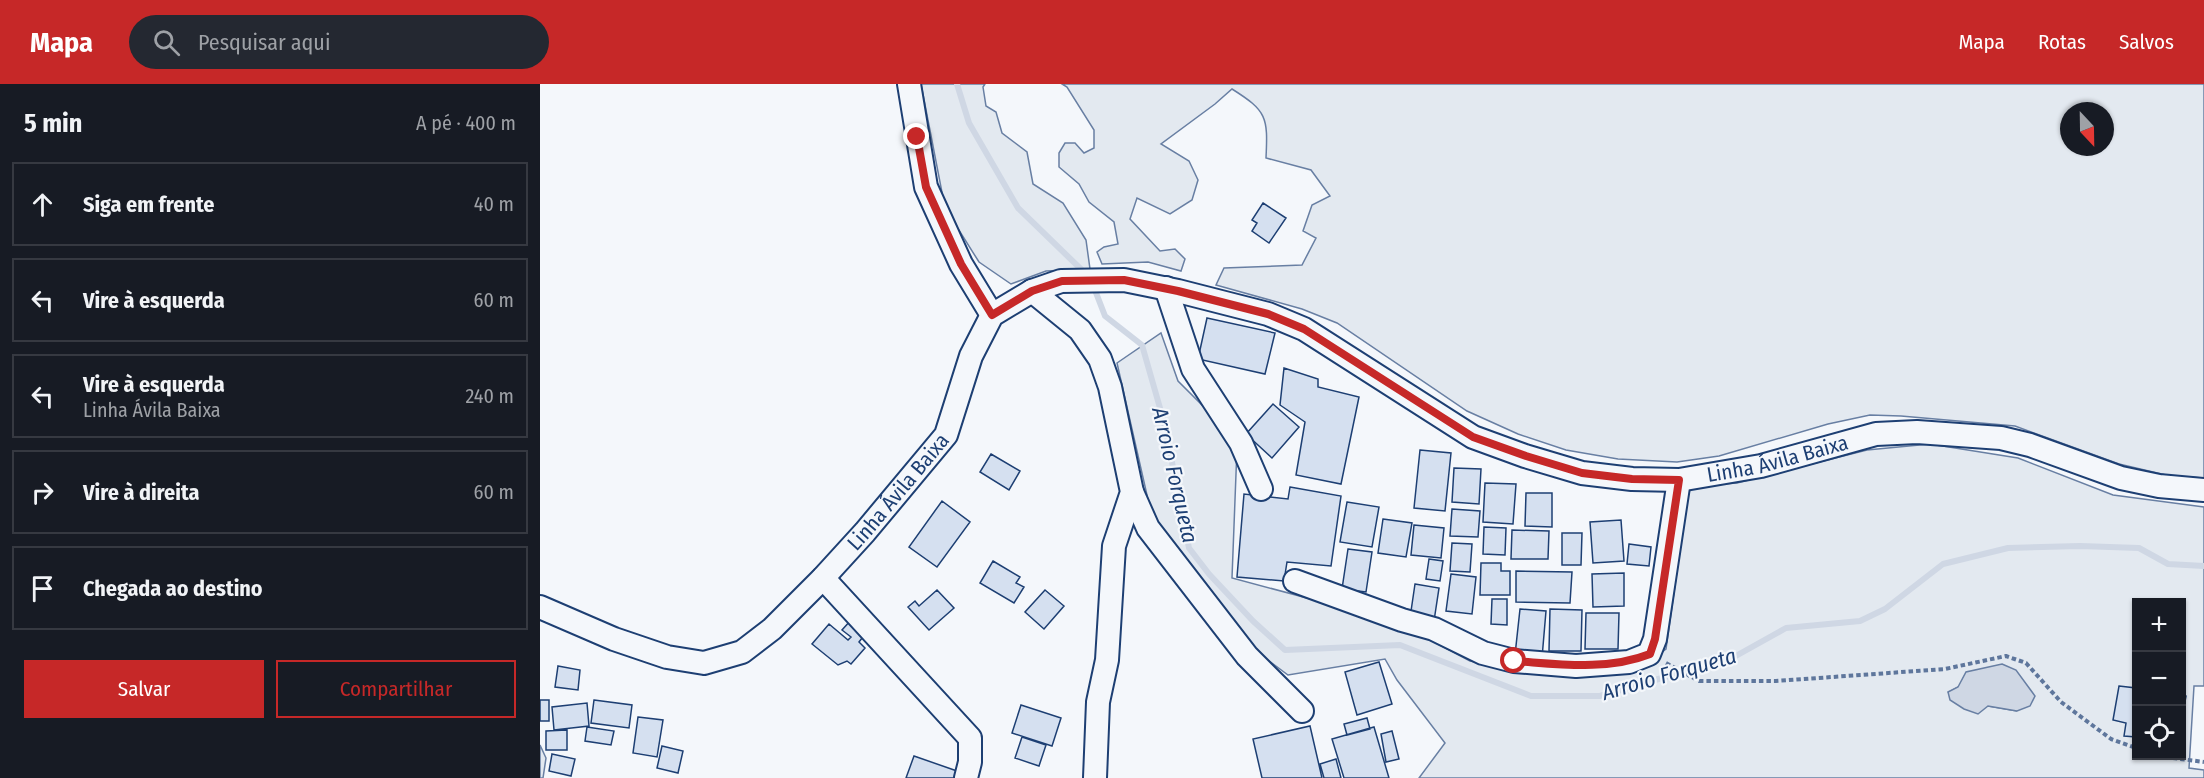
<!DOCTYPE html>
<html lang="pt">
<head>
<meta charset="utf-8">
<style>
  :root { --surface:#171b24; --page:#242831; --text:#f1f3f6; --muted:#9ea1a6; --line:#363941; --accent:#c62828 }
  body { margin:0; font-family:"Fira Sans Condensed",sans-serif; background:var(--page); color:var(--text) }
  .controls { position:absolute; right:18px; bottom:18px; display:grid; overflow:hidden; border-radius:0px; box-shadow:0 2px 4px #0004 }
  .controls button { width:54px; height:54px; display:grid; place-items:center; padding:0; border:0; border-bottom:2px solid var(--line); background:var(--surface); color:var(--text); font:30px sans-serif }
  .compass { position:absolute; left:1520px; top:18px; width:54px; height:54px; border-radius:50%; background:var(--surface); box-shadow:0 2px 4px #0004; rotate:158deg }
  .stop { position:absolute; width:18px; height:18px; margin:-14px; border:4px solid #c62828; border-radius:50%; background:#fff }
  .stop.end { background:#c62828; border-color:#fff; box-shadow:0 2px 6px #0008 }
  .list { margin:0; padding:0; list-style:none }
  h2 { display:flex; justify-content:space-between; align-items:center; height:78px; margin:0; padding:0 24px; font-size:26px }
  h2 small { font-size:20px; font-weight:400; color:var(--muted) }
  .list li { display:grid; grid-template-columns:39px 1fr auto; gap:18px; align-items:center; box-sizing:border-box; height:84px; margin:0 12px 12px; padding:0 12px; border:2px solid var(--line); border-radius:0px }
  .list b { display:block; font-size:22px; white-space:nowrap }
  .list p { margin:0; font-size:20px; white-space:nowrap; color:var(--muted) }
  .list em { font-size:20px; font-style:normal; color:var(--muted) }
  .actions { display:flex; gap:12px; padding:18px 24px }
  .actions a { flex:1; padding:14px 0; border:2px solid var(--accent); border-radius:0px; text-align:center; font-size:21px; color:var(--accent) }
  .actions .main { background:var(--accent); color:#fff }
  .icon { flex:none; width:33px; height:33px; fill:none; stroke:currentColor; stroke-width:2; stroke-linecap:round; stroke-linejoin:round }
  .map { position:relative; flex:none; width:1664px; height:694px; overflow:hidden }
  header { display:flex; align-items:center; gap:36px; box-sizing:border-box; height:84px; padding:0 30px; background:var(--accent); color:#fff }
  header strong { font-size:28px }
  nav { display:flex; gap:33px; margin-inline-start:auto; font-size:21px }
  .search { width:420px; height:54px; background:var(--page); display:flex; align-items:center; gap:15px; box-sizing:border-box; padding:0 21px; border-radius:33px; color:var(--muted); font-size:22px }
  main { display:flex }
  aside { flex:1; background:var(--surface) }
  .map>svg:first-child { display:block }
  .green { fill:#e3e9f0; stroke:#687fa3; stroke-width:1.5; fill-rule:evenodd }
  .water { fill:#cfd7e4; stroke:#687fa3; stroke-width:1.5 }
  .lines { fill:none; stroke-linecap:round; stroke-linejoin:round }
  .stream { stroke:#cfd7e4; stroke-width:6 }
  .building { fill:#d5e0f0; stroke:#1d3f73; stroke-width:1.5 }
  .minor-casing { stroke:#1d3f73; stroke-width:26 }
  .path { stroke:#5e769c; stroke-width:4; stroke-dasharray:4.5 3; stroke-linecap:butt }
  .minor { stroke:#f4f7fb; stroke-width:22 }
  .route { stroke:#c62828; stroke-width:8 }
  .labels { text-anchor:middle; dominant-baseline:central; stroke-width:4.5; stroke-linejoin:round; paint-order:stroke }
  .street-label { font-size:21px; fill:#1d3f73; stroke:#f4f7fb }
  .water-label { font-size:22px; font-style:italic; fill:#1d3f73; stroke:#f4f7fb }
</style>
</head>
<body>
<header>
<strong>Mapa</strong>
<div class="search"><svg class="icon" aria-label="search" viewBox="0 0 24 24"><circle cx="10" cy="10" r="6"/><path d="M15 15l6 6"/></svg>Pesquisar aqui</div>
<nav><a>Mapa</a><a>Rotas</a><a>Salvos</a></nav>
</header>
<main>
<aside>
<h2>5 min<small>A pé · 400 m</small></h2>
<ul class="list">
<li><svg class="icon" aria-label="ahead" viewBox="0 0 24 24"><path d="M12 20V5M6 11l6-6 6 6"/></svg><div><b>Siga em frente</b></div><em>40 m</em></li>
<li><svg class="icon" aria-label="left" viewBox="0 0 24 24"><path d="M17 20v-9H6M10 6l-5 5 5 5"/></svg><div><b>Vire à esquerda</b></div><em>60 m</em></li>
<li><svg class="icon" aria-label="left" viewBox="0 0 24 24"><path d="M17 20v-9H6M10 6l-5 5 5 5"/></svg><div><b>Vire à esquerda</b><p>Linha Ávila Baixa</p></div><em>240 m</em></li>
<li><svg class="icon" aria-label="right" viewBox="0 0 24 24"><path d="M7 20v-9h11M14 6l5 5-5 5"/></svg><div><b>Vire à direita</b></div><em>60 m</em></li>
<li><svg class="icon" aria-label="arrive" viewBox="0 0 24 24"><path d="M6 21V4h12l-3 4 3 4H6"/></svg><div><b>Chegada ao destino</b></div></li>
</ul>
<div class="actions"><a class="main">Salvar</a><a>Compartilhar</a></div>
</aside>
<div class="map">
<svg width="1664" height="694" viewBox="0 0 1664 694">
  <rect width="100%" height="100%" fill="#f4f7fb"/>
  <path class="green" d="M381 0H445L443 3 446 22 456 28 462 49 487 68 493 100 523 119 546 156 550 185 506 187 471 200 439 178 405 124Z
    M522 0H1664V394L1630 392 1579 380 1475 342 1361 332 1330 331 1288 340 1179 372 1137 378 1078 375 1026 366 978 350 927 327 797 239 762 225 676 201 684 184 762 181 776 154 763 147 772 121 790 112 771 86 726 74C728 33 727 27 692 5L675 20 621 60 649 77 658 96 652 116 630 130 597 114 590 135 620 167 635 165 645 175 641 187 608 178 562 180 557 168 564 163 578 160 574 138 549 118 539 100 519 83V69L525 59H535L544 69 554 64V46L527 3ZM1529 27H1565V63H1529Z
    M621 249 638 297 686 345 697 364 692 494 797 522 879 550 930 577 973 585 1108 578 1126 565 1149 402 1197 399 1327 366 1390 360 1478 374 1573 411 1664 423V602H1654L1649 684 1664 686V694H879L905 659 857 596 845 575 748 591 713 565 614 442 577 279ZM1596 518H1642V672H1596ZM1418 603 1477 627 1448 622 1409 608Z
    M0 661 6 674 3 694H0Z"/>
  <path class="water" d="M1462 580 1476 586 1495 612 1490 622 1477 627 1448 622 1438 630 1424 625 1410 616 1408 608 1418 603 1426 588Z"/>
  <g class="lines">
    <path class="stream" d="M417 0 429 39 478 124 546 190
      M553 201 565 232 602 261 624 338 649 464 669 490 713 537 745 566 860 561 991 612H1060L1194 573 1246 544 1320 537 1345 525 1403 480 1468 464 1540 462 1599 464 1628 480 1664 482"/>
  </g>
  <path class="building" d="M723 119 746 134 729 159 712 147 717 139 712 136Z
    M667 234 735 249 725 290 658 275Z
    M744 284 778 295V303L819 313 801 400 756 391 765 338 740 321Z
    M733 320 759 343 732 374 706 350Z
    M880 366 911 369 905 427 874 424Z
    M451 370 480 387 469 406 440 388Z
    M914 384 941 385 939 420 912 418Z
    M945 399 976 400 973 440 943 438Z
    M750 403 801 412 791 482 747 478 744 497 697 493 704 410 748 415Z
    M986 409H1012V443L985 442Z
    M402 417 430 438 397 483 369 463Z
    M807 418 839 423 832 463 800 458Z
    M912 425 940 427 938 453 910 452Z
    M843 435 872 439 866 473 838 469Z
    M1081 436 1084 477 1053 479 1050 438Z
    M874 441 904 444 901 474 871 471Z
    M944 443 966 444 965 471 943 470Z
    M972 446 1009 447 1008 475H971Z
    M1022 449H1042L1041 481H1022Z
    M912 459 932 460 930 488 910 487Z
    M1089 460 1111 463 1109 482 1087 480Z
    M808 465 832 468 826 508 802 505Z
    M889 475 903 477 900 497 886 495Z
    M453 477 480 493 476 499 484 503 474 519 440 499Z
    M941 479H961V487H970V511H940Z
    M976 487 1032 488 1030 519 976 518Z
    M1084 489V522L1053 523 1052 490Z
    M911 490 936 493 932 530 906 527Z
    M875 500 899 504 894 537 870 534Z
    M397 506 414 524 389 546 368 523 375 517 379 522Z
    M505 506 524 522 504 545 485 528Z
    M952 515H967V541L951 540Z
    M980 525 1006 527 1002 574 975 571Z
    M1010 525 1042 526 1041 567H1009Z
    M1046 529H1079L1078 565H1045Z
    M311 536 326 549 319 558 325 564 311 580 307 577 298 581 272 560 289 540 308 556 311 553 302 546Z
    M839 578 852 620 817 631 805 588Z
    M18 582 40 586 38 606 15 603Z
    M1579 602 1596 604V653L1584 652 1586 639 1573 636Z
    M1642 611 1646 612 1642 634Z
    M0 616H9V637H0Z
    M54 616 92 621 89 644 51 639Z
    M47 619 49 642 14 646 12 623Z
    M481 621 521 634 512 662 472 649Z
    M98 633 123 636 117 673 93 669Z
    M827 634 830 645 807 651 804 640Z
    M770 642 782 694H722L713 655Z
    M47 643 74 647 71 661 45 657Z
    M834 643 849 694H804L792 655Z
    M27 646V666H6V647Z
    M852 647 859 675 846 678 841 650Z
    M482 653 506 661 499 682 475 674Z
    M122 662 143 667 138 689 117 684Z
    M12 670 35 675 31 692 9 687Z
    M374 672 417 687 414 694H366Z
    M796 675 801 694H784L780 680Z"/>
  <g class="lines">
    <g class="minor-casing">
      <g id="minor">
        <path d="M369 0 386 103 421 180 452 231"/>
        <path d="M626 204 653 285 701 359 721 405"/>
        <path d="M492 207 540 246 560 275 570 303 592 408 574 462 567 576 558 618 555 694"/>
        <path d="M592 408 608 444 707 572 762 627"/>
        <path d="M283 494 430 654V678L426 694"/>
        <path d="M755 497 862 536 894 545 943 569 974 577 1036 582 1089 578 1109 570 1115 555 1139 396"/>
        <path id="s1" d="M0 523 74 555 127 573 164 579 202 568 232 545 283 494 325 448 406 351 431 272 452 231 492 207 521 197 584 196 638 207 728 230 764 245 933 353 985 372 1042 389 1092 395 1139 396 1221 382 1336 350 1377 348 1461 354 1490 361 1581 394 1619 402 1664 406"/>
      </g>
    </g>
    <path class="path" d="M1126 579 1159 597H1236L1405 585 1466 572 1486 579 1521 618 1571 655 1596 664
      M1618 672 1664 678"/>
    <use href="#minor" class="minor"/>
  </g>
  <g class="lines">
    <path class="route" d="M377 53 386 103 421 180 452 231 492 207 522 197 584 196 638 207 728 230 764 245 933 353 986 372 1042 389 1092 395 1139 396 1115 555 1110 570C1067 587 1019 580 974 577"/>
  </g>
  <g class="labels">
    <g class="street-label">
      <text stroke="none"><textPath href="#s1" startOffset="1482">Linha Ávila Baixa</textPath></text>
      <text stroke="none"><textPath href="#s1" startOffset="438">Linha Ávila Baixa</textPath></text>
    </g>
    <g class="water-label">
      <text transform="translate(635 391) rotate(77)">Arroio Forqueta</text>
      <text transform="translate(1129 590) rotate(-16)">Arroio Forqueta</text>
    </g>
  </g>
</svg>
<div class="controls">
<button>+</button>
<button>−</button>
<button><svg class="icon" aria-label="locate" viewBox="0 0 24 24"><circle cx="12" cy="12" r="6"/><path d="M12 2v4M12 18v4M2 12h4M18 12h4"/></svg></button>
</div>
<svg class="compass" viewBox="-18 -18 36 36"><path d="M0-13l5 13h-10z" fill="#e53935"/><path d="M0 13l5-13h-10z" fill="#9ea1a6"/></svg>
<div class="stop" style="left:974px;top:577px"></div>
<div class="stop end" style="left:377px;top:53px"></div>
</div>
</main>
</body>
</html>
